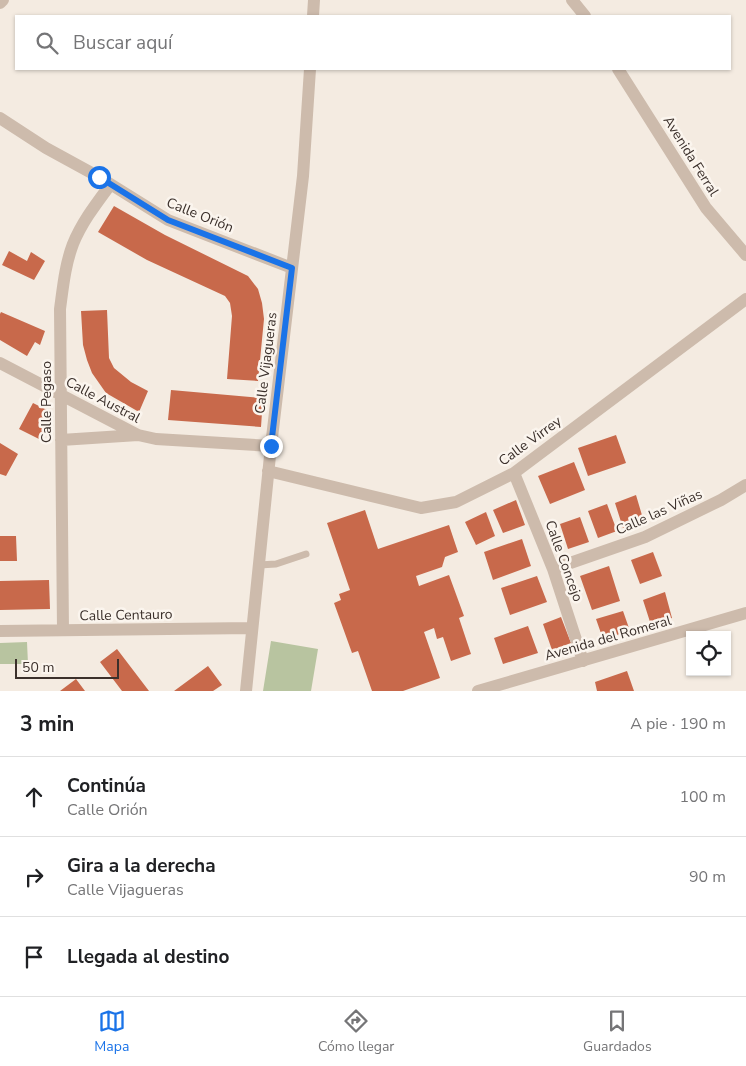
<!DOCTYPE html>
<html lang="es">
<head>
<meta charset="utf-8">
<style>
  :root { --surface:#fff; --page:#f2f2f2; --text:#202124; --muted:#757577; --line:#e0e0e0; --accent:#1a73e8 }
  body { margin:0; font-family:"Nunito Sans",sans-serif; background:var(--page); color:var(--text) }
  .controls { position:absolute; right:15px; bottom:15px; display:grid; overflow:hidden; border-radius:0px; box-shadow:0 1px 4px #0004 }
  .controls button { width:45px; height:45px; display:grid; place-items:center; padding:0; border:0; border-bottom:1px solid var(--line); background:var(--surface); color:var(--text); font:25px sans-serif }
  .scale { position:absolute; left:15px; bottom:12px; width:104px; box-sizing:border-box; padding-left:5px; border:2px solid #3b302b; border-top:0; font-size:14px; line-height:18px; white-space:nowrap; color:#3b302b; -webkit-text-stroke:4px #fbf5ee; paint-order:stroke }
  .stop { position:absolute; width:15px; height:15px; margin:-11px; border:4px solid #1a73e8; border-radius:50%; background:#fff }
  .stop.end { background:#1a73e8; border-color:#fff; box-shadow:0 1px 5px #0008 }
  .list { margin:0; padding:0; list-style:none }
  h2 { display:flex; justify-content:space-between; align-items:center; height:65px; margin:0; padding:0 20px; font-size:21px }
  h2 small { font-size:16px; font-weight:400; color:var(--muted) }
  .list li { display:grid; grid-template-columns:32px 1fr auto; gap:15px; align-items:center; box-sizing:border-box; height:80px; padding:0 20px; border-top:1px solid var(--line) }
  .list b { display:block; font-size:19px; white-space:nowrap }
  .list p { margin:0; font-size:16px; white-space:nowrap; color:var(--muted) }
  .list em { font-size:16px; font-style:normal; color:var(--muted) }
  .icon { flex:none; width:28px; height:28px; fill:none; stroke:currentColor; stroke-width:2; stroke-linecap:round; stroke-linejoin:round }
  .map { position:relative; flex:none; width:746px; height:691px; overflow:hidden }
  .search { position:absolute; background:var(--surface); box-shadow:0 1px 4px #0004; left:15px; right:15px; top:15px; height:55px; display:flex; align-items:center; gap:12px; box-sizing:border-box; padding:0 18px; border-radius:0px; color:var(--muted); font-size:19px }
  .sheet { height:305px; background:var(--surface) }
  nav { display:flex; justify-content:space-around; align-items:center; box-sizing:border-box; height:70px; border-top:1px solid var(--line); background:var(--surface); font-size:14px; color:var(--muted) }
  nav a { display:grid; justify-items:center; gap:2px }
  nav .on { color:var(--accent) }
  .map>svg:first-child { display:block }
  .green { fill:#b8c4a0 }
  .building { fill:#c8694b }
  .lines { fill:none; stroke-linecap:round; stroke-linejoin:round }
  .service { stroke:#cdbbac; stroke-width:7 }
  .minor { stroke:#cdbbac; stroke-width:12 }
  .tertiary { stroke:#cdbbac; stroke-width:12 }
  .route { stroke:#1a73e8; stroke-width:6 }
  .labels { text-anchor:middle; dominant-baseline:central; stroke-width:5; stroke-linejoin:round; paint-order:stroke }
  .street-label { font-size:14px; fill:#3b302b; stroke:#fbf5ee }
</style>
</head>
<body>
<div class="map">
<svg width="746" height="691" viewBox="0 0 746 691">
  <rect width="100%" height="100%" fill="#f4ebe1"/>
  <path class="green" d="M271 641 318 649 311 691H263Z
    M27 642 28 664H0V643Z"/>
  <path class="building" d="M114 206 165 235 248 276 258 289 262 303 264 319 258 381 227 379 232 316 230 303 225 296 147 260 98 232Z
    M9 251 27 261 31 252 45 261 34 280 2 265Z
    M107 310 109 358 114 368 131 382 148 391 139 412 106 393 92 373 87 360 83 345 81 311Z
    M1 312 45 331 40 345 35 342 27 356 0 340V314Z
    M171 390 263 398 261 427 168 420Z
    M33 403 49 411 45 422 50 424 41 440 19 429Z
    M616 435 626 463 588 476 578 448Z
    M0 443 18 454 6 476 0 474Z
    M574 462 585 490 550 504 538 476Z
    M636 495 644 522 623 528 615 503Z
    M516 500 525 525 503 533 493 510Z
    M607 504 617 531 598 538 588 511Z
    M365 510 378 549 449 525 458 552 445 557 442 567 416 576 419 586 449 575 464 616 459 618 471 654 451 661 443 637 437 639 434 628 424 632 440 678 403 691H372L358 651 352 653 334 603 341 600 339 594 350 590 327 523Z
    M486 512 495 536 476 545 465 522Z
    M580 517 589 542 568 549 560 524Z
    M0 536H16L17 561H0Z
    M522 539 531 566 493 580 484 552Z
    M653 552 662 576 640 584 631 560Z
    M609 566 620 601 592 610 580 576Z
    M537 576 547 602 510 615 501 588Z
    M49 580 50 609 0 610V581Z
    M665 592 672 618 651 625 643 600Z
    M623 611 630 631 603 639 596 619Z
    M561 617 571 643 552 650 543 624Z
    M528 626 538 653 503 664 494 638Z
    M117 649 149 691H122L100 662Z
    M208 666 222 685 213 691H174Z
    M627 671 634 691H597L595 682Z
    M76 679 85 691H60Z"/>
  <g class="lines">
    <path class="service" d="M259 565 276 564 306 554"/>
    <path class="minor" d="M572 0 585 16
      M0 3 3 0
      M313 16 314 0
      M618 69 706 208 746 255
      M0 118 46 148 99 177 168 220 292 268
      M0 363 138 435 156 439 271 446
      M61 440 138 435
      M268 471 421 508 456 502 514 473 746 299
      M514 473 553 569 583 661
      M553 569 645 537 721 500 746 485
      M63 630 60 309C63 287 65 265 73 244 82 222 96 204 110 185
      M0 631 252 628
      M246 691 271 446 303 176 310 69"/>
    <path class="tertiary" d="M478 691 746 613"/>
  </g>
  <g class="lines">
    <path class="route" d="M99 177 168 220 292 268 271 446"/>
  </g>
  <g class="labels">
    <g class="street-label">
      <text transform="translate(691 156) rotate(58)">Avenida Ferral</text>
      <text transform="translate(200 215) rotate(22)">Calle Orión</text>
      <text transform="translate(266 363) rotate(-83)">Calle Vijagueras</text>
      <text transform="translate(103 400) rotate(28)">Calle Austral</text>
      <text transform="translate(46 402) rotate(-90)">Calle Pegaso</text>
      <text transform="translate(530 441) rotate(-36)">Calle Virrey</text>
      <text transform="translate(659 512) rotate(-24)">Calle las Viñas</text>
      <text transform="translate(564 561) rotate(70)">Calle Concejo</text>
      <text transform="translate(126 615) rotate(-1)">Calle Centauro</text>
      <text transform="translate(608 638) rotate(-16)">Avenida del Romeral</text>
    </g>
  </g>
</svg>
<div class="controls">
<button><svg class="icon" aria-label="locate" viewBox="0 0 24 24"><circle cx="12" cy="12" r="6"/><path d="M12 2v4M12 18v4M2 12h4M18 12h4"/></svg></button>
</div>
<div class="scale">50 m</div>
<div class="stop" style="left:99px;top:177px"></div>
<div class="stop end" style="left:271px;top:446px"></div>
<div class="search"><svg class="icon" aria-label="search" viewBox="0 0 24 24"><circle cx="10" cy="10" r="6"/><path d="M15 15l6 6"/></svg>Buscar aquí</div>
</div>
<section class="sheet">
<h2>3 min<small>A pie · 190 m</small></h2>
<ul class="list">
<li><svg class="icon" aria-label="ahead" viewBox="0 0 24 24"><path d="M12 20V5M6 11l6-6 6 6"/></svg><div><b>Continúa</b><p>Calle Orión</p></div><em>100 m</em></li>
<li><svg class="icon" aria-label="right" viewBox="0 0 24 24"><path d="M7 20v-9h11M14 6l5 5-5 5"/></svg><div><b>Gira a la derecha</b><p>Calle Vijagueras</p></div><em>90 m</em></li>
<li><svg class="icon" aria-label="arrive" viewBox="0 0 24 24"><path d="M6 21V4h12l-3 4 3 4H6"/></svg><div><b>Llegada al destino</b></div></li>
</ul>
</section>
<nav>
<a class="on"><svg class="icon" aria-label="map" viewBox="0 0 24 24"><path d="M3 6l6-2 6 2 6-2v14l-6 2-6-2-6 2zM9 4v14M15 6v14"/></svg>Mapa</a>
<a><svg class="icon" aria-label="directions" viewBox="0 0 24 24"><path d="M12 3l9 9-9 9-9-9zM9 14v-3h6M13 9l2 2-2 2"/></svg>Cómo llegar</a>
<a><svg class="icon" aria-label="saved" viewBox="0 0 24 24"><path d="M7 4h10v16l-5-4-5 4z"/></svg>Guardados</a>
</nav>
</body>
</html>
